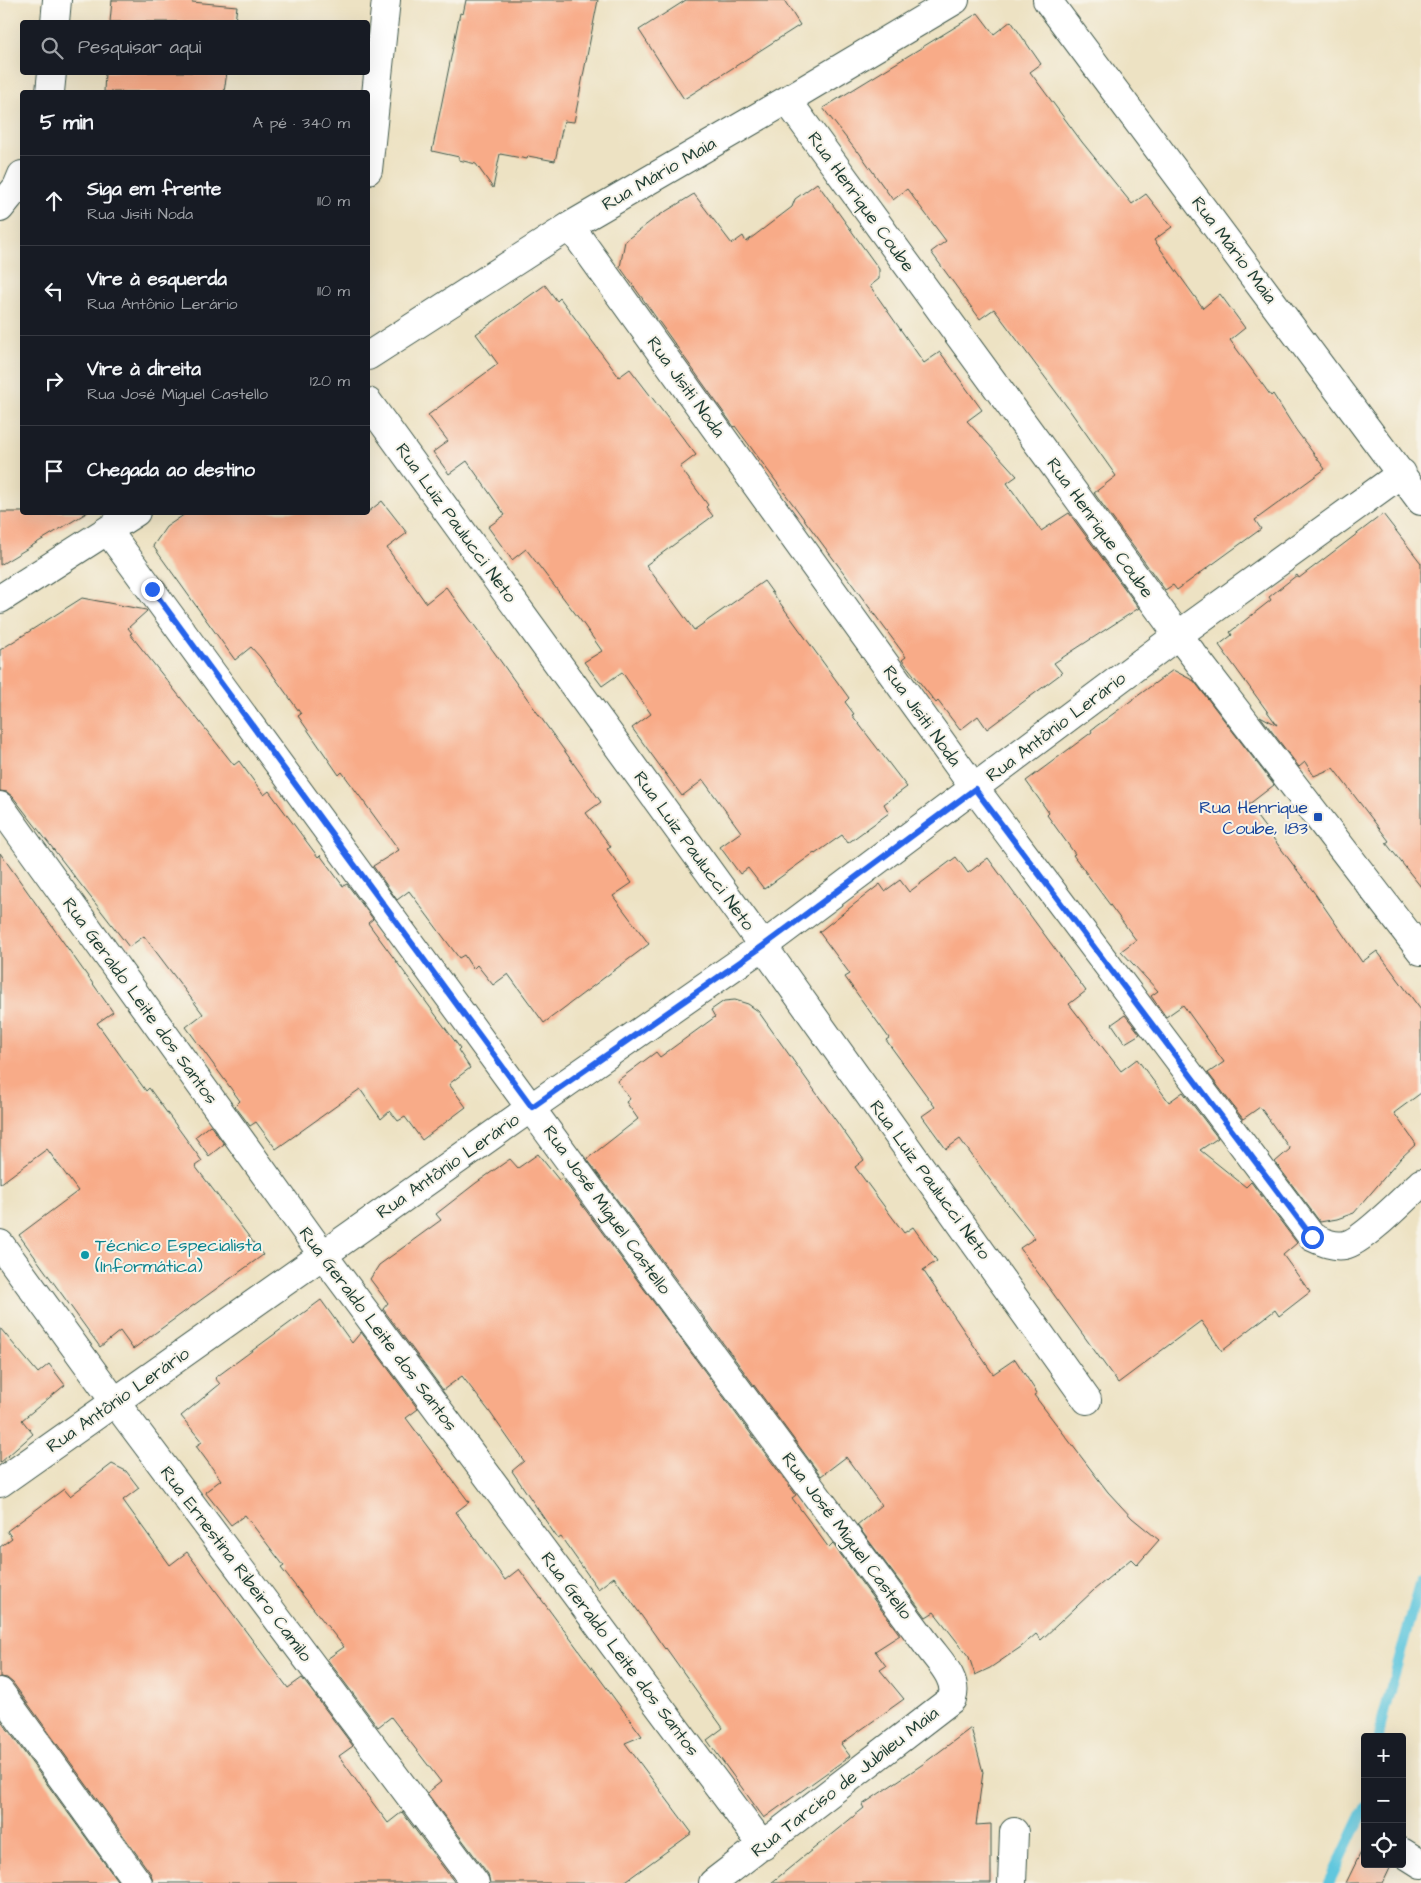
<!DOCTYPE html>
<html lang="pt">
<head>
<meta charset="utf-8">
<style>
  :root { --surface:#171b24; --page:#242831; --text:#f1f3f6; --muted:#9ea1a6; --line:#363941 }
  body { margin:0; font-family:"Architects Daughter",sans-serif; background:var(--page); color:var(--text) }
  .controls { position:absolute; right:15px; bottom:15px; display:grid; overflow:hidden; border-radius:5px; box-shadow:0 5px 20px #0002 }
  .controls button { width:45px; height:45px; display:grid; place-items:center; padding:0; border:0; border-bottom:1px solid var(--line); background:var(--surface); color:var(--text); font:25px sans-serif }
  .stop { position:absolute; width:15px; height:15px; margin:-11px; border:4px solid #2563eb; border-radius:50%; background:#fff }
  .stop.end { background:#2563eb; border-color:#fff; box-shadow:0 1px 5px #0008 }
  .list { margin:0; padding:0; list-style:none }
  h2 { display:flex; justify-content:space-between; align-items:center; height:65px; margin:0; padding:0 20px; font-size:21px }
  h2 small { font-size:16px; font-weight:400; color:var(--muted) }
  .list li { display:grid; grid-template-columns:32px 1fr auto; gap:15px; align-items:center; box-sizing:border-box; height:90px; padding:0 20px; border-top:1px solid var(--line) }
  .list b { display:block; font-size:19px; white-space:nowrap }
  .list p { margin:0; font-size:16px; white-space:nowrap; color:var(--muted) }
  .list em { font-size:16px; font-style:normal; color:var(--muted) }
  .icon { flex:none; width:28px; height:28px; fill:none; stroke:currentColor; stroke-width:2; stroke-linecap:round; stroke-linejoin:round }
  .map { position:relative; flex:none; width:1421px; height:1883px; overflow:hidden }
  .search { position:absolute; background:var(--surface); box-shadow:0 5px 20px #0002; left:20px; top:20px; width:350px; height:55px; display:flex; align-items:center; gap:12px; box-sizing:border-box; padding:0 18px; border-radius:5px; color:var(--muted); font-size:19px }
  .panel { position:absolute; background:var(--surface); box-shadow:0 5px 20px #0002; left:20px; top:90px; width:350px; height:425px; border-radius:5px }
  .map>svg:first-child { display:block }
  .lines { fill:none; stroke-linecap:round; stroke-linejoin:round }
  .stream { stroke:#61c7de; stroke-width:10 }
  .building { fill:#f8ab88 }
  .minor-casing { stroke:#3e5649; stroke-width:30 }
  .minor { stroke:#fff; stroke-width:28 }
  .route { stroke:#2563eb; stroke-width:6 }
  .transit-dot { fill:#1a4fb4; stroke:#f7f3e8; stroke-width:2 }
  .culture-dot { fill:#0f9aa8; stroke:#f7f3e8; stroke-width:2 }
  .labels { text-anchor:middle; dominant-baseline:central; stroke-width:4; stroke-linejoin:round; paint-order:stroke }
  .street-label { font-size:18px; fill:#1f3d34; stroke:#f7f3e8 }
  .transit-label { font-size:18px; fill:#164399; stroke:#f7f3e8; text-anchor:end }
  .culture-label { font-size:18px; fill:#0d838f; stroke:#f7f3e8; text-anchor:start }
</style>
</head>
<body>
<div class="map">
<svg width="1421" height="1883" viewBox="0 0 1421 1883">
  <rect width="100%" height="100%" fill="#f7f3e8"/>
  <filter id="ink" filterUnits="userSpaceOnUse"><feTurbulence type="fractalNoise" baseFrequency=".02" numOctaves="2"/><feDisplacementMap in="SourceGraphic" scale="10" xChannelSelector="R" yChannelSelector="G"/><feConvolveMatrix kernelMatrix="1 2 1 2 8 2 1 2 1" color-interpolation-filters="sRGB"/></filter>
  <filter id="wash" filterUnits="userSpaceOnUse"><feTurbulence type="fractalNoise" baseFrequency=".0096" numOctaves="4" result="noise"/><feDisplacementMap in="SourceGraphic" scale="20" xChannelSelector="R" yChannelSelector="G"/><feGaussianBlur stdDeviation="1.12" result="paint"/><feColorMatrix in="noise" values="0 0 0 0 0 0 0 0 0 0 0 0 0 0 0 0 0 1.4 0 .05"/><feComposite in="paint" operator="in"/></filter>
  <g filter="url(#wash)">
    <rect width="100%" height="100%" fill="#ede2c3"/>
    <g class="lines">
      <path class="stream" d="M1379 1737 1382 1720 1421 1580
        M1329 1883 1365 1807"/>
    </g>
    <g id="blocks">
      <path class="building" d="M112 0H192V2L237 6 235 22H110Z
        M466 0H598L574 122 564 121 555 161 528 156 527 159 500 154 493 188 476 164 459 160V157L432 151 460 13 463 14Z
        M686 0H784L800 25 684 99 639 30Z
        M978 13 994 34 1011 21 1041 64 1030 72 1082 142 1132 204 1146 194 1172 227 1154 240 1203 308 1220 294 1245 328 1230 340 1271 396 1273 394 1296 430 1325 469 1255 520 1261 529 1177 590 1173 585 1165 590 1094 493 1116 476 1068 408 994 309 980 319 931 252 946 241 907 189 893 200 858 151 857 152 823 108Z
        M105 72H227L224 92H104Z
        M817 183 879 269V279L870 286 924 363 940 352 982 410 967 421 1017 476 1007 483 1041 531 1069 513 1139 608 1054 663 1062 673 987 729 978 716 960 730 938 701 936 703 902 660 906 657 735 426 734 427 620 267 625 241 655 218 694 194 732 244 743 236 746 242 792 207 795 199Z
        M545 285 557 301 560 298 619 377 630 369 696 455 680 467 708 505 706 507 713 516 646 565 694 630 764 581 849 698 845 702 854 714 852 715 907 787 884 804 889 813 848 843 842 835 815 854 814 853 764 889 748 868 740 874 720 847 741 832 703 780 682 796 632 728 651 714 622 672 602 686 584 662 602 651 584 625 526 549 512 560 488 527 505 515 467 461 449 474 433 452 448 441 428 415 498 364 476 334Z
        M382 501 407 533 387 548 426 603 446 587 494 652 601 802 586 813 611 847 607 849 632 883 613 896 649 944 544 1023 508 974 493 985 477 965 473 969 464 955 459 958 409 891 397 900 373 866 399 850 342 772 339 775 298 716 301 714 260 657 251 647 235 660 153 546 166 527 188 512H368Z
        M0 512H88L0 565Z
        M1383 514 1421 563V887L1386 843 1389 841 1333 768 1314 776 1305 762 1299 767 1260 716 1277 725 1219 645 1232 635 1230 632 1271 600 1269 597 1297 575 1299 578Z
        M82 598 146 610 147 611 128 628 132 633 130 634 234 765 239 761 264 795 269 791 318 857 320 855 343 886 347 884 373 919 368 923 460 1048 458 1050 470 1068 449 1084 466 1107 422 1140 405 1117 398 1121 390 1111 381 1119 360 1089 276 1149 256 1122 250 1126 235 1106 240 1101 186 1027 203 1014 144 936 129 947 13 797 7 792 0 791V650Z
        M1173 670 1194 681 1274 785 1248 805 1316 895 1362 962 1377 951 1421 1010V1093L1394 1113 1416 1144 1401 1158 1354 1213 1337 1219 1320 1222 1275 1162 1290 1149 1260 1107 1243 1119 1208 1073 1224 1062 1183 1005 1166 1017 1151 996 1158 991 1121 951 1136 940 1073 855 1075 854 1047 815 1049 813 1026 781 1092 732 1091 730Z
        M0 853 113 1012 97 1023 146 1091 149 1088 202 1161 195 1166 263 1255 133 1349 120 1331 100 1347 19 1235 78 1191 47 1149 0 1184Z
        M956 857 968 873 988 858 1086 991 1069 1004 1121 1071 1137 1059 1169 1102 1183 1092 1218 1138 1200 1150 1246 1187 1251 1182 1297 1243 1283 1255 1310 1292 1279 1316 1275 1310 1222 1351 1201 1321 1118 1383 1020 1248 1035 1238 1001 1195 960 1139 946 1149 922 1116 935 1107 886 1040 889 1038 845 977 850 974 819 932 880 884 885 891 900 880 909 892Z
        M735 1000 748 1004 758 1011 864 1160 855 1167 904 1233 913 1227 937 1261 923 1270 993 1374 1015 1359 1037 1393 1034 1395 1108 1492 1132 1518 1159 1540 1137 1565 1131 1559 1094 1590 1041 1640 1036 1634 1021 1647 990 1668 975 1675 969 1657 934 1612 926 1617 857 1525 881 1505 846 1457 821 1476 587 1159 638 1119 626 1102 630 1099 617 1081 656 1052 660 1057 715 1017 711 1010 724 1001Z
        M1125 1015 1140 1034 1125 1043 1112 1024Z
        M210 1125 224 1144 209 1156 195 1137Z
        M538 1154 559 1180 562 1178 796 1495 792 1498 810 1522 829 1548 833 1544 900 1635 875 1651 886 1666 880 1670 904 1699 841 1744 850 1756 764 1818 707 1740 723 1728 666 1648 665 1649 614 1577 598 1589 561 1537 558 1539 512 1471 524 1461 489 1411 462 1376 443 1390 383 1309 388 1303 370 1279 379 1265 441 1220 436 1214 476 1183 510 1159 518 1168Z
        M321 1300 352 1343 361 1332 418 1409 406 1418 469 1502 456 1512 505 1580 519 1569 642 1736 625 1743 692 1833 623 1883H490L488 1874 427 1793 441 1782 391 1717 378 1727 327 1659 344 1647 281 1568 284 1566 245 1515 231 1525 205 1492 221 1480 196 1446 202 1442 181 1416 220 1384 215 1378Z
        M0 1328 38 1373 49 1364 65 1385 22 1420 33 1434 0 1463Z
        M112 1464 126 1471 139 1488 123 1500 170 1565 187 1552 288 1688 302 1678 353 1746 339 1756 363 1790 388 1823 402 1812 455 1883H153L151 1874 13 1683 7 1678 0 1677V1547L12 1538 7 1531 64 1489 70 1496Z
        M0 1719 119 1883H0Z
        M971 1728 983 1772 976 1825 991 1824V1883H771L864 1808 862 1805 923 1764Z
        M1364 1846 1365 1864H1392L1383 1883H1346Z"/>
    </g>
  </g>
  <g filter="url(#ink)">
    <use href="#blocks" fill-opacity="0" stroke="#3e5649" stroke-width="1"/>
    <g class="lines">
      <g class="minor-casing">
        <path id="minor" d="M1047 0 1421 501
          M55 22 57 0
          M50 92 52 72
          M787 100 1178 635 1421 951
          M368 170 386 0
          M0 208 17 187 22 175
          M570 226 975 789 1312 1237C1323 1242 1333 1247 1345 1245 1362 1242 1407 1196 1421 1183
          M368 356 570 226 787 100 955 0
          M368 402 763 946 1087 1400
          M108 531 680 1312 928 1646C939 1661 959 1680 952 1699L713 1883
          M0 599 136 512
          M0 806 323 1255 763 1846
          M0 1244 115 1402 475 1883
          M0 1483 532 1107 763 946 1178 635 1402 473
          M0 1692 138 1883
          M1402 1852 1421 1864
          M1012 1883 1014 1832"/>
      </g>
      <use href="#minor" class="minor"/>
    </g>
  </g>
  <g class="lines" filter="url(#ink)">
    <path class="route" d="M152 589 532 1107 763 946 975 789 1312 1237"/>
  </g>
  <rect class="transit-dot" x="1313" y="812" width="10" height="10" rx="2.5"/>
  <circle class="culture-dot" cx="85" cy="1255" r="5"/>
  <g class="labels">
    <g class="street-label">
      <text transform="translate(659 174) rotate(-30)">Rua Mário Maia</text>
      <text transform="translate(861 202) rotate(54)">Rua Henrique Coube</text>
      <text transform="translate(1234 250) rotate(53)">Rua Mário Maia</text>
      <text transform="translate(686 387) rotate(54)">Rua Jisiti Noda</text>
      <text transform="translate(456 523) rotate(54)">Rua Luiz Paulucci Neto</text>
      <text transform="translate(1100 528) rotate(54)">Rua Henrique Coube</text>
      <text transform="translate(922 716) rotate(54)">Rua Jisiti Noda</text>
      <text transform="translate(1056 727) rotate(-37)">Rua Antônio Lerário</text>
      <text transform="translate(694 851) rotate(54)">Rua Luiz Paulucci Neto</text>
      <text transform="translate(140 1001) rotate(54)">Rua Geraldo Leite dos Santos</text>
      <text transform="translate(448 1166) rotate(-35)">Rua Antônio Lerário</text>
      <text transform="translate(930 1180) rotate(54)">Rua Luiz Paulucci Neto</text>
      <text transform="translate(607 1210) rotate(54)">Rua José Miguel Castello</text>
      <text transform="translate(378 1329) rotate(53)">Rua Geraldo Leite dos Santos</text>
      <text transform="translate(118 1400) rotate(-35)">Rua Antônio Lerário</text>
      <text transform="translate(847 1536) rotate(53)">Rua José Miguel Castello</text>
      <text transform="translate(236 1564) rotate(53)">Rua Ernestina Ribeiro Camilo</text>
      <text transform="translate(620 1654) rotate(53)">Rua Geraldo Leite dos Santos</text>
      <text transform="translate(845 1782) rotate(-38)">Rua Tarciso de Jubileu Maia</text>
    </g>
    <g class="transit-label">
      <text x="1308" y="807">Rua Henrique<tspan x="1308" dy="21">Coube, 183</tspan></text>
    </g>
    <g class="culture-label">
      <text x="95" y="1245">Técnico Especialista<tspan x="95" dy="21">(Informática)</tspan></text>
    </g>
  </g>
</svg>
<div class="controls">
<button>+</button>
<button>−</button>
<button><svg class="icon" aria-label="locate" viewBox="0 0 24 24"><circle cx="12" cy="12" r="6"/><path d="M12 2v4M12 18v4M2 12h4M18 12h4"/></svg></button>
</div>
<div class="stop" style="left:1312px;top:1237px"></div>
<div class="stop end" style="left:152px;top:589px"></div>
<div class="search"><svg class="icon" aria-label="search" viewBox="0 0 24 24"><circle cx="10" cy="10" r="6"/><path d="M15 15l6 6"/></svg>Pesquisar aqui</div>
<section class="panel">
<h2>5 min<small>A pé · 340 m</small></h2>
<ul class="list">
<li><svg class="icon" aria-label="ahead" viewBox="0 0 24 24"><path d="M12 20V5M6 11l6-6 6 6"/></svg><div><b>Siga em frente</b><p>Rua Jisiti Noda</p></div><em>110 m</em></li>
<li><svg class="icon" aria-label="left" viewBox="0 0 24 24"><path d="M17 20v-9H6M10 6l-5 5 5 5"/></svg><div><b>Vire à esquerda</b><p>Rua Antônio Lerário</p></div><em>110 m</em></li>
<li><svg class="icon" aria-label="right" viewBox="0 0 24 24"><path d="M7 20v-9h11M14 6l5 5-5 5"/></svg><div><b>Vire à direita</b><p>Rua José Miguel Castello</p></div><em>120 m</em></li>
<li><svg class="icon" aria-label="arrive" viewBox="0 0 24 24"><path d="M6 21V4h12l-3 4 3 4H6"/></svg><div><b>Chegada ao destino</b></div></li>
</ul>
</section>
</div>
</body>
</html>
